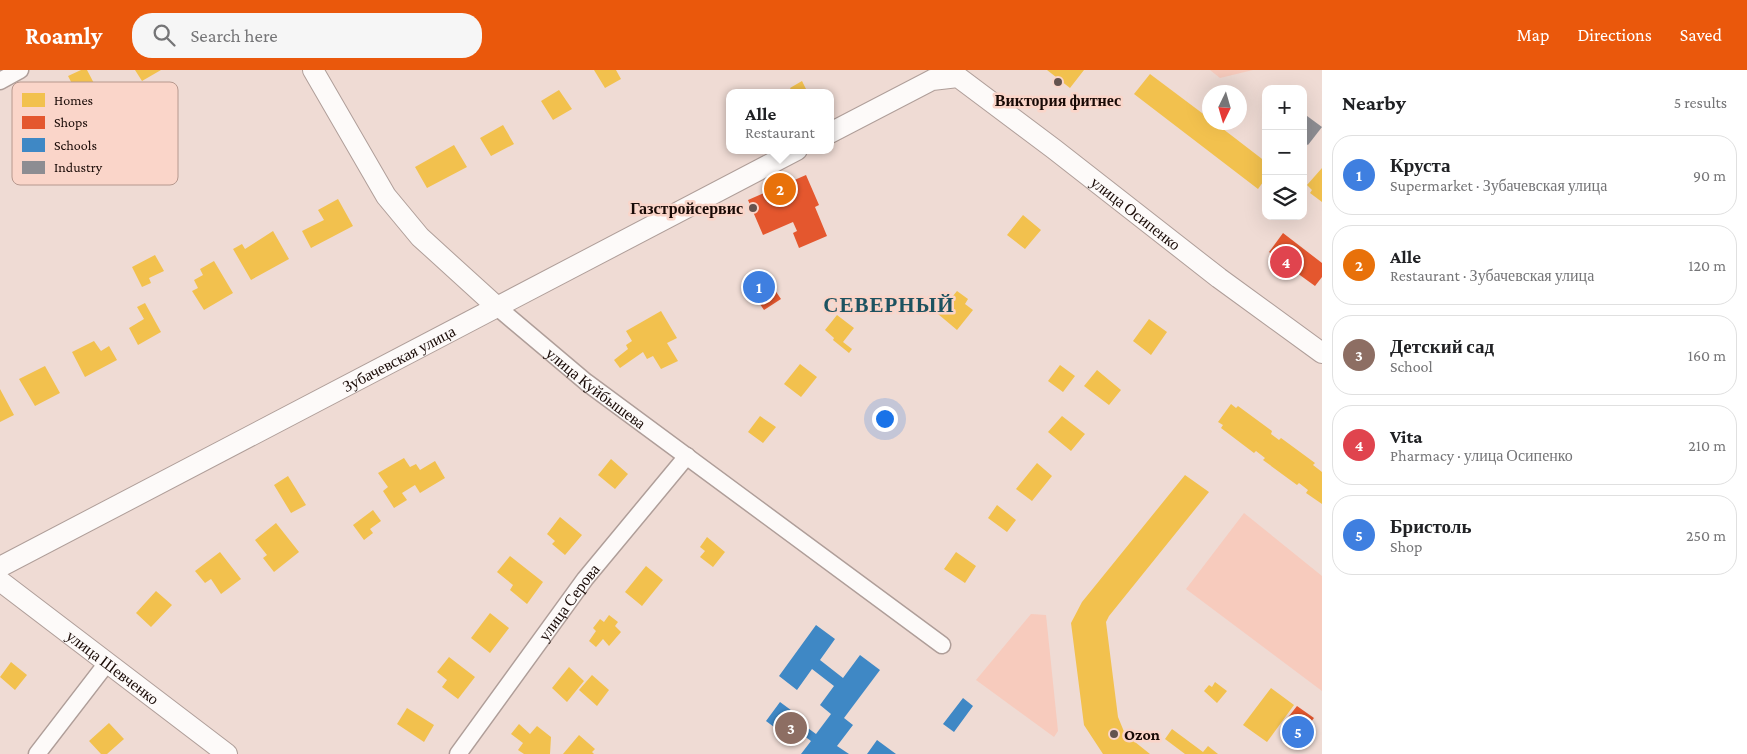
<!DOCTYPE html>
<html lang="en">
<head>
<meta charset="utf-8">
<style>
  :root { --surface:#fff; --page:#f6f6f6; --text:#202124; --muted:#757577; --line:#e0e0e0; --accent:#ea580c }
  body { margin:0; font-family:"Crimson Pro",serif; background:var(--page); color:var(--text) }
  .controls { position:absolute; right:15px; top:15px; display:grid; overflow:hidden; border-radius:10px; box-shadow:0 5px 20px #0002 }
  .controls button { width:45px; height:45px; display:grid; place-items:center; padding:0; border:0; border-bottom:1px solid var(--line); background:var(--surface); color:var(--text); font:25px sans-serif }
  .compass { position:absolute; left:1202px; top:15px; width:45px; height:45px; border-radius:50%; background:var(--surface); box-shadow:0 5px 20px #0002; rotate:185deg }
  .you { position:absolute; left:884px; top:348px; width:18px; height:18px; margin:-12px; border:4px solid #fff; border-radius:50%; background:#1a73e8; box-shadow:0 0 0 8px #1a73e833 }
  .badge { display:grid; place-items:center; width:32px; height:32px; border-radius:50%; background:var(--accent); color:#fff; font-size:16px; font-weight:700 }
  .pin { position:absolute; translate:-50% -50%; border:2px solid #fff; box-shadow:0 1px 5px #0006 }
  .popup { position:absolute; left:726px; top:19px; width:108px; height:65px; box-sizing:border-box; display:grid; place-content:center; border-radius:10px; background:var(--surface); filter:drop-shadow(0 1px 4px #0005); font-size:16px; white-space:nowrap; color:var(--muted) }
  .popup b { font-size:19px; color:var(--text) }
  .popup::after { content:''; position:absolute; left:50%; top:100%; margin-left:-10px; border:10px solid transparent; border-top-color:var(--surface) }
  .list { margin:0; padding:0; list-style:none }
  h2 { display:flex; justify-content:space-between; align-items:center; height:65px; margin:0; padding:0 20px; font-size:21px }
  h2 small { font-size:16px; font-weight:400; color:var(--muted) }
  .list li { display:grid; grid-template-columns:32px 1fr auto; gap:15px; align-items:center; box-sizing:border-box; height:80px; margin:0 10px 10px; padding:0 10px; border:1px solid var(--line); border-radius:20px }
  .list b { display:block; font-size:19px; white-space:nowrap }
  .list p { margin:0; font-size:16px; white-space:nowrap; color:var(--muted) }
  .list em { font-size:16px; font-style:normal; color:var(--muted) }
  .icon { flex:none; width:28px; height:28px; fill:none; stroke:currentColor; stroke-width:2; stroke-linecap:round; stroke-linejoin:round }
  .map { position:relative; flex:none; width:1322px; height:684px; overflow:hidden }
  header { display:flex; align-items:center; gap:30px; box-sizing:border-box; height:70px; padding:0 25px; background:var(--accent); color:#fff }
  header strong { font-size:24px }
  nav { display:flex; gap:28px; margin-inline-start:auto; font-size:18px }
  .search { width:350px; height:45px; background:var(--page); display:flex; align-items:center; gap:12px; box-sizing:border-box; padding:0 18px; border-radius:20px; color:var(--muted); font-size:19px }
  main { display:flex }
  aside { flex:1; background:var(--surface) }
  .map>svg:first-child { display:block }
  .green { fill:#f7cbbd }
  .homes { fill:#f2c14e }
  .shops { fill:#e4572e }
  .schools { fill:#3f88c5 }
  .industry { fill:#8d8d92 }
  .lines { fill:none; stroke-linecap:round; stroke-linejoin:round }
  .minor-casing { stroke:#af9e99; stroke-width:19 }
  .tertiary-casing { stroke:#af9e99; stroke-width:22 }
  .minor { stroke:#fdfaf9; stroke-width:16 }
  .tertiary { stroke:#fdfaf9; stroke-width:20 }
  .poi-dot { fill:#64534e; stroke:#fad5c9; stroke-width:2 }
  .labels { text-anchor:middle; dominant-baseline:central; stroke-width:5; stroke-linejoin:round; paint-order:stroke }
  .poi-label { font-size:16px; font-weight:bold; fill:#190a06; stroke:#fad5c9 }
  .street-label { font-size:16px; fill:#190a06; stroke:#fad5c9 }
  .district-label { font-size:21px; font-weight:bold; letter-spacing:1px; fill:#1c5260; stroke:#fad5c9 }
  .key { fill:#fad5c9; stroke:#b6988e; stroke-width:1 }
  .key-label { font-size:14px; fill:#190a06 }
</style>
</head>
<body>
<header>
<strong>Roamly</strong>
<div class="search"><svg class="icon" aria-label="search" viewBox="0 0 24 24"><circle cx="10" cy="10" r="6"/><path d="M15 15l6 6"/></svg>Search here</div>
<nav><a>Map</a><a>Directions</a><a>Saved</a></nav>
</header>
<main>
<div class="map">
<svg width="1322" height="684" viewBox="0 0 1322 684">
  <rect width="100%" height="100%" fill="#efdbd4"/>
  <path class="green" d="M1210 0H1253L1220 8Z
    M1244 443 1322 506V621L1186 519Z
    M1031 544 1046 545 1058 661 1054 667 976 610Z"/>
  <path class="homes" d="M81 0H87L98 21 80 29 68 6Z
    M135 0H161L142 11Z
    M594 0H616L621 9 605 18Z
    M1047 0H1084L1070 18Z
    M1150 4 1210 49V52H1214L1266 92V108L1258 119 1134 24Z
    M802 11 808 23H793L790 18Z
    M559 20 572 39 553 50 541 31Z
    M38 21 46 35 44 37 52 50 24 68 14 53 19 50 16 46 28 38 25 32 33 28 31 24Z
    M503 55 514 74 491 86 480 68Z
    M454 75 467 97 427 118 415 97Z
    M1322 98V132L1310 123 1312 120 1307 115Z
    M338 129 353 156 311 178 302 161 324 150 318 140Z
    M1023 145 1041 160 1025 179 1007 165Z
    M273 161 289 189 251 210 233 179 242 174 245 179Z
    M155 185 164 201 149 208 151 213 142 217 132 197Z
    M214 191 233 223 204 240 192 221 198 218 194 210 203 205 200 199Z
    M957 221 968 229 965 234 973 240 957 260 938 244Z
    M145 233 161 262 138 275 129 258 144 249 137 237Z
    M661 241 677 268 667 273 678 291 661 299 653 286 647 289 643 282 620 298 614 290 628 279 626 275 632 271 626 261Z
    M837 245 854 258 843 272 852 279 849 283 833 270 834 268 825 260Z
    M1149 249 1167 262 1151 285 1133 271Z
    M94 271 101 281 109 276 117 290 85 307 72 282Z
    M800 294 817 307 801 327 784 314Z
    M1060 295 1075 306 1063 322 1048 311Z
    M45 296 60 323 35 336 19 309Z
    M1097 300 1121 320 1109 335 1084 316Z
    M0 319 14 345 0 352Z
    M1231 334 1236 338 1238 336 1272 361 1271 364 1279 370 1281 368 1315 393 1313 395 1322 402V434L1306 423 1308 420 1299 413 1297 415 1263 390 1265 388 1256 381 1254 383 1221 358 1223 355 1218 352Z
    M760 346 776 357 763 373 748 362Z
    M1062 346 1085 364 1071 381 1048 362Z
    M404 388 410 397 416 394 420 400 435 391 445 408 420 423 415 415 402 423 407 430 394 438 383 421 388 417 378 403Z
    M611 389 628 404 615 419 598 405Z
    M1037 393 1052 406 1032 431 1016 419Z
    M1185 405 1209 422 1109 546 1106 552 1118 647 1125 664 1150 684H1103L1084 655 1071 553 1082 532Z
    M288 406 306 435 291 443 274 415Z
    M997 435 1016 450 1007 462 988 448Z
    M373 440 381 451 370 459 373 463 364 470 353 455Z
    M560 447 582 465 565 485 552 474 555 471 547 464Z
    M276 453 299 482 274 502 263 488 267 485 255 470Z
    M707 467 725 482 713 497 700 487 705 481 700 477Z
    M220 482 241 509 221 524 211 509 205 513 195 501Z
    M956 482 976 496 965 513 944 499Z
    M510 486 543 512 527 534 510 520 513 515 497 502Z
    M646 496 663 510 642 536 625 522Z
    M156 521 172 535 151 557 136 543Z
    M490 543 509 558 490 583 471 568Z
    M609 545 618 552 615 556 621 562 609 576 603 569 596 577 589 571 596 561 593 558 600 549 604 552Z
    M449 587 475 607 458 629 442 617 447 610 437 602Z
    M11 592 27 605 15 620 0 607Z
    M569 597 584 611 567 632 552 618Z
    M592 605 609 620 597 636 579 620Z
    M1215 612 1227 621 1217 633 1204 621 1209 615 1212 617Z
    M1271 618 1294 635 1267 672 1243 655Z
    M407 638 434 655 424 672 397 654Z
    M109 653 124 669 107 684H101L89 671Z
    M519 654 530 664 537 656 551 667 550 684H524L518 680 523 673 511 664Z
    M1172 659 1203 682 1208 676 1218 684H1185L1165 669Z
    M579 665 595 679 592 682 594 684H563Z"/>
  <path class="shops" d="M806 105 819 135 815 137 827 166 799 178 793 163 797 161 793 152 763 165 748 130Z
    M1283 163 1322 193V207L1315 216 1297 203 1296 206 1284 197 1286 194 1269 182Z
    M766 207 781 229 764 240 749 218Z
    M1297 636 1314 648 1299 667 1282 655Z"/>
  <path class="schools" d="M816 555 835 569 820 590 843 608 860 585 880 600 844 648 853 655 837 676 849 684H801L811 671 796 660 790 669 766 651 780 632 803 649 801 653 816 664 831 644 820 635 834 616 812 599 797 620 779 606Z
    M963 628 973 636 954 662 943 654Z
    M877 670 896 684H867Z"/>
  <path class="industry" d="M1303 43 1322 57 1308 75 1303 72Z"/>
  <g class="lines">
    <g class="minor-casing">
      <g id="minor">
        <path d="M0 11 20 0"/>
        <path id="s1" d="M497 237 586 312 942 575"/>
        <path d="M37 684 107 593"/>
        <path id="s2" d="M458 684 585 509 687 386"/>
      </g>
    </g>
    <g class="tertiary-casing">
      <g id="tertiary">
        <path d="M313 0 386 126 420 167 497 237"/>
        <path id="s3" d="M830 63 932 10 958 7 1054 79 1219 208 1322 283"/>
        <path id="s4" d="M0 497 797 80"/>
        <path id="s5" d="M0 511 227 684"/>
      </g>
    </g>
    <use href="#minor" class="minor"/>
    <use href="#tertiary" class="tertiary"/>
  </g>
  <g class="poi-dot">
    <circle cx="1058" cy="12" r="5"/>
    <circle cx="753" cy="138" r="5"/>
    <circle cx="1114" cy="664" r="5"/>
  </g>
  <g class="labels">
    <g class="poi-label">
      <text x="1058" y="30">Виктория фитнес</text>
      <text x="743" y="138" text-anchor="end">Газстройсервис</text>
      <text x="1124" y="664" text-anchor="start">Ozon</text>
    </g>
    <g class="street-label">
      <text stroke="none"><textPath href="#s3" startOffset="365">улица Осипенко</textPath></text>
      <text stroke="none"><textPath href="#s4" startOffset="450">Зубачевская улица</textPath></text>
      <text stroke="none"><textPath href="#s1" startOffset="128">улица Куйбышева</textPath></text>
      <text stroke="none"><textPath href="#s2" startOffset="188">улица Серова</textPath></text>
      <text stroke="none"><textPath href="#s5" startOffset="142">улица Шевченко</textPath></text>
    </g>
    <g class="district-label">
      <text x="889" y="235">СЕВЕРНЫЙ</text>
    </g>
  </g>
  <rect x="12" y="12" width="166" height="103" rx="8" class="key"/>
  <rect x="22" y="23" width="23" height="14" fill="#f2c14e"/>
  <rect x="22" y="46" width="23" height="13" fill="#e4572e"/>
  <rect x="22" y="68" width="23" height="14" fill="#3f88c5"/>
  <rect x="22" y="91" width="23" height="13" fill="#8d8d92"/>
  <g class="key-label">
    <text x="54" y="35">Homes</text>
    <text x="54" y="57">Shops</text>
    <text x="54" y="80">Schools</text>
    <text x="54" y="102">Industry</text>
  </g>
</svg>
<div class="controls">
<button>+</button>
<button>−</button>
<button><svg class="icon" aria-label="layers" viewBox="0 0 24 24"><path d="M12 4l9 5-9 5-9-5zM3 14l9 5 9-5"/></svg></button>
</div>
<svg class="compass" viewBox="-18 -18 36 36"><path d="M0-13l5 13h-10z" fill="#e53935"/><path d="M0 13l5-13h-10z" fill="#757577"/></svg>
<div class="you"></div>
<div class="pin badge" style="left:759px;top:217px;background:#3f7fe0">1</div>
<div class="pin badge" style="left:780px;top:119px;background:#e8710a">2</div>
<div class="popup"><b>Alle</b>Restaurant</div>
<div class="pin badge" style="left:791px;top:658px;background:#8d6e63">3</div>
<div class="pin badge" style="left:1286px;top:192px;background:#e0444e">4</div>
<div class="pin badge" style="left:1298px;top:662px;background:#3f7fe0">5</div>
</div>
<aside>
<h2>Nearby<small>5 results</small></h2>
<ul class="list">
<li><span class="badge" style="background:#3f7fe0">1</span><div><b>Круста</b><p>Supermarket · Зубачевская улица</p></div><em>90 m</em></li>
<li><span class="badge" style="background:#e8710a">2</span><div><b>Alle</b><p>Restaurant · Зубачевская улица</p></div><em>120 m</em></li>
<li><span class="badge" style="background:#8d6e63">3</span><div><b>Детский сад</b><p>School</p></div><em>160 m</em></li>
<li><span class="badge" style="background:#e0444e">4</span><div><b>Vita</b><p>Pharmacy · улица Осипенко</p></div><em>210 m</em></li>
<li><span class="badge" style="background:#3f7fe0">5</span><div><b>Бристоль</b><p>Shop</p></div><em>250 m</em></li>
</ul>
</aside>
</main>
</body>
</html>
